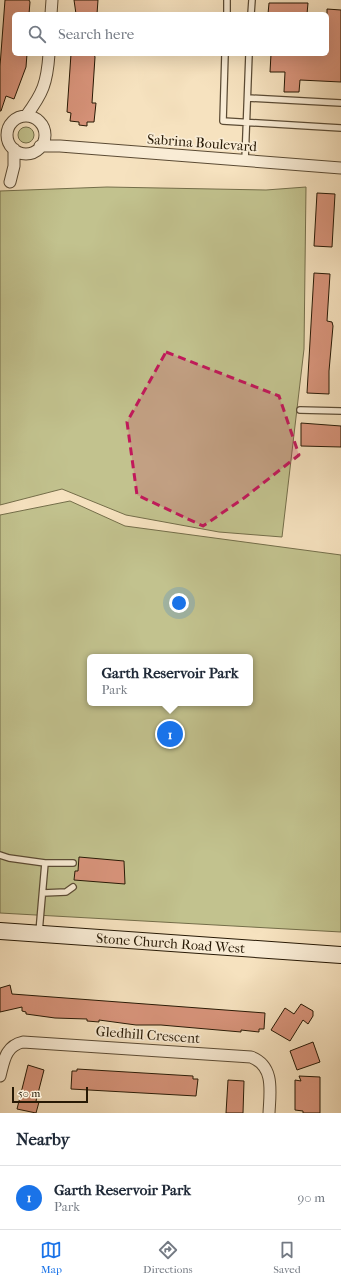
<!DOCTYPE html>
<html lang="en">
<head>
<meta charset="utf-8">
<style>
  :root { --surface:#fff; --page:#f6f6f7; --text:#1f2937; --muted:#747a83; --line:#e0e1e3; --accent:#1a73e8 }
  body { margin:0; font-family:"IM FELL French Canon",serif; background:var(--page); color:var(--text) }
  .scale { position:absolute; left:12px; bottom:10px; width:76px; box-sizing:border-box; padding-left:4px; border:2px solid #271905; border-top:0; font-size:11px; line-height:14px; white-space:nowrap; color:#271905; -webkit-text-stroke:3px #f9ecd5; paint-order:stroke }
  .you { position:absolute; left:179px; top:603px; width:14px; height:14px; margin:-10px; border:3px solid #fff; border-radius:50%; background:#1a73e8; box-shadow:0 0 0 6px #1a73e833 }
  .badge { display:grid; place-items:center; width:26px; height:26px; border-radius:50%; background:var(--accent); color:#fff; font-size:13px; font-weight:700 }
  .pin { position:absolute; translate:-50% -50%; border:2px solid #fff; box-shadow:0 1px 4px #0006 }
  .popup { position:absolute; left:87px; top:654px; width:166px; height:52px; box-sizing:border-box; display:grid; place-content:center; border-radius:6px; background:var(--surface); filter:drop-shadow(0 1px 3px #0005); font-size:13px; white-space:nowrap; color:var(--muted) }
  .popup b { font-size:15px; color:var(--text) }
  .popup::after { content:''; position:absolute; left:50%; top:100%; margin-left:-8px; border:8px solid transparent; border-top-color:var(--surface) }
  .list { margin:0; padding:0; list-style:none }
  h2 { display:flex; justify-content:space-between; align-items:center; height:52px; margin:0; padding:0 16px; font-size:17px }
  h2 small { font-size:13px; font-weight:400; color:var(--muted) }
  .list li { display:grid; grid-template-columns:26px 1fr auto; gap:12px; align-items:center; box-sizing:border-box; height:64px; padding:0 16px; border-top:1px solid var(--line) }
  .list b { display:block; font-size:15px; white-space:nowrap }
  .list p { margin:0; font-size:13px; white-space:nowrap; color:var(--muted) }
  .list em { font-size:13px; font-style:normal; color:var(--muted) }
  .icon { flex:none; width:22px; height:22px; fill:none; stroke:currentColor; stroke-width:2; stroke-linecap:round; stroke-linejoin:round }
  .map { position:relative; flex:none; width:341px; height:1113px; overflow:hidden }
  .search { position:absolute; background:var(--surface); box-shadow:0 4px 16px #0002; left:12px; right:12px; top:12px; height:44px; display:flex; align-items:center; gap:10px; box-sizing:border-box; padding:0 14px; border-radius:6px; color:var(--muted); font-size:15px }
  .sheet { height:116px; background:var(--surface) }
  nav { display:flex; justify-content:space-around; align-items:center; box-sizing:border-box; height:56px; border-top:1px solid var(--line); background:var(--surface); font-size:11px; color:var(--muted) }
  nav a { display:grid; justify-items:center; gap:2px }
  nav .on { color:var(--accent) }
  .map>svg:first-child { display:block }
  .green { fill:#c2c28e; stroke:#746e4a; fill-rule:evenodd }
  .building { fill:#d8947b; stroke:#271905 }
  .lines { fill:none; stroke-linecap:round; stroke-linejoin:round }
  .lane-casing { stroke:#5b4b34; stroke-width:8 }
  .street-casing { stroke:#5b4b34; stroke-width:13 }
  .secondary-casing { stroke:#271905; stroke-width:18 }
  .lane { stroke:#f9ecd5; stroke-width:5.5 }
  .street { stroke:#f9ecd5; stroke-width:11 }
  .secondary { stroke:#f9ecd5; stroke-width:16 }
  .marked { fill:#c2185b; fill-opacity:0.2; stroke:#c2185b; stroke-width:3; stroke-dasharray:8 5; stroke-linejoin:round }
  .labels { text-anchor:middle; dominant-baseline:central; stroke-width:3.5; stroke-linejoin:round; paint-order:stroke }
  .street-label { font-size:14px; fill:#271905; stroke:#f9ecd5 }
</style>
</head>
<body>
<div class="map">
<svg width="341" height="1113" viewBox="0 0 341 1113">
  <rect width="100%" height="100%" fill="#f6e2bf"/>
  <filter id="stains"><feTurbulence type="fractalNoise" baseFrequency=".005" numOctaves="4"/><feColorMatrix values="0 0 0 0 .2 0 0 0 0 .09 0 0 0 0 .02 0 0 0 .5 -.17"/></filter>
  <radialGradient id="worn" r=".72"><stop offset=".6" stop-color="#630" stop-opacity="0"/><stop offset="1" stop-color="#630" stop-opacity=".3"/></radialGradient>
  <path class="green" d="M18 135a8 8 0 1 1 16 0a8 8 0 1 1-16 0Z
    M107 187 266 190 306 187 304 349 282 537 219 532 126 515 62 489 0 505V191Z
    M70 501 125 526 341 555V932L0 913V515ZM90 657H250V703H90Z"/>
  <path class="building" d="M5 0H29L30 2 29 14H14V54H27L26 67 14 99 6 96 1 111H0V66Z
    M74 0H98L97 14H76Z
    M269 3H308L307 14H268Z
    M327 9 341 10V82L300 80 299 92H284L285 72H270L271 54H327Z
    M71 54H94L95 57 92 103H96L94 122H87V126L79 125V122L70 121 71 113 67 112Z
    M317 193 335 194 332 247 314 246Z
    M314 273 330 274 327 321 332 322 333 326 329 371V394L307 393Z
    M301 423 341 426V447L301 446Z
    M79 857 124 861 125 884 74 880 75 871H78Z
    M10 985 12 994 265 1013 264 1029H259V1032L241 1030V1032L161 1025H136L99 1020V1022L87 1021V1019L55 1018 26 1014V1012L22 1011V1007L0 1012V988Z
    M301 1004 313 1011V1016L308 1024 303 1020 290 1041 271 1030 285 1008 294 1014Z
    M313 1042 320 1062 297 1070 290 1051Z
    M28 1065 44 1070 36 1101 39 1102 36 1113 17 1109Z
    M77 1069 193 1076V1079H198L196 1096 71 1089 72 1071H77Z
    M299 1076 320 1077V1113H303V1111L295 1110V1080L301 1081Z
    M228 1080 244 1081 243 1113H226Z"/>
  <g class="lines">
    <g class="lane-casing">
      <path id="lane" d="M227 14V0
        M251 14 252 0
        M225 54 223 121 341 128
        M248 98 341 103
        M245 161 249 54
        M300 410 341 411
        M0 855 9 858 45 863 39 932
        M45 863H73
        M43 893 66 892 73 887"/>
    </g>
    <g class="street-casing">
      <path id="street" d="M51 14 52 0
        M26 116C43 93 47 83 49 54
        M7 135a19 19 0 1 1 38 0a19 19 0 1 1-38 0Z
        M40 146H60L341 168
        M10 182 14 166V149
        M0 1076C4 1061 5 1046 23 1042L251 1057C275 1066 270 1092 269 1113"/>
    </g>
    <g class="secondary-casing">
      <g id="secondary">
        <path id="s1" d="M0 931 341 955"/>
      </g>
    </g>
    <use href="#lane" class="lane"/>
    <use href="#street" class="street"/>
    <use href="#secondary" class="secondary"/>
  </g>
  <path class="marked" d="M166 352 279 396 299 455 244 498 203 526 137 495 127 422Z"/>
  <g class="labels">
    <g class="street-label">
      <text transform="translate(202 143) rotate(4)">Sabrina Boulevard</text>
      <text stroke="none"><textPath href="#s1" startOffset="171">Stone Church Road West</textPath></text>
      <text transform="translate(148 1035) rotate(4)">Gledhill Crescent</text>
    </g>
  </g>
  <rect width="100%" height="100%" filter="url(#stains)"/>
  <rect width="100%" height="100%" fill="url(#worn)"/>
</svg>
<div class="scale">50 m</div>
<div class="you"></div>
<div class="pin badge" style="left:170px;top:734px">1</div>
<div class="popup"><b>Garth Reservoir Park</b>Park</div>
<div class="search"><svg class="icon" aria-label="search" viewBox="0 0 24 24"><circle cx="10" cy="10" r="6"/><path d="M15 15l6 6"/></svg>Search here</div>
</div>
<section class="sheet">
<h2>Nearby<small></small></h2>
<ul class="list">
<li><span class="badge">1</span><div><b>Garth Reservoir Park</b><p>Park</p></div><em>90 m</em></li>
</ul>
</section>
<nav>
<a class="on"><svg class="icon" aria-label="map" viewBox="0 0 24 24"><path d="M3 6l6-2 6 2 6-2v14l-6 2-6-2-6 2zM9 4v14M15 6v14"/></svg>Map</a>
<a><svg class="icon" aria-label="directions" viewBox="0 0 24 24"><path d="M12 3l9 9-9 9-9-9zM9 14v-3h6M13 9l2 2-2 2"/></svg>Directions</a>
<a><svg class="icon" aria-label="saved" viewBox="0 0 24 24"><path d="M7 4h10v16l-5-4-5 4z"/></svg>Saved</a>
</nav>
</body>
</html>
